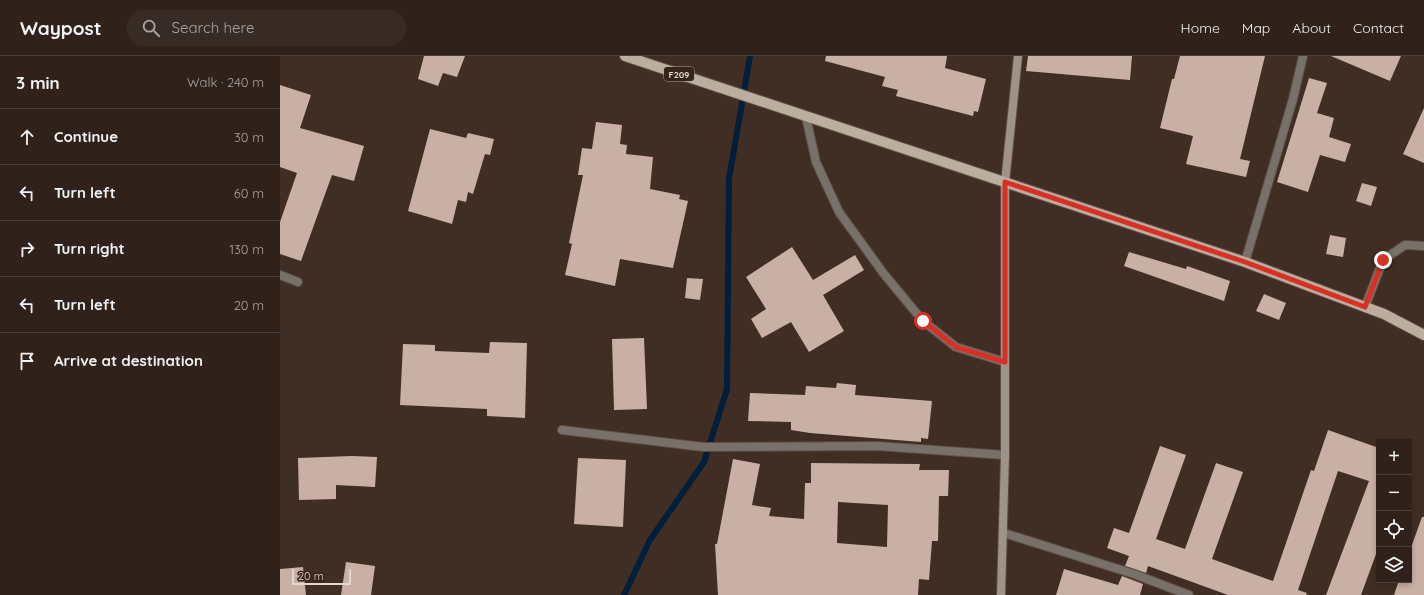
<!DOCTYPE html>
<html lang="en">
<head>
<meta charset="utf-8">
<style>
  :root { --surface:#30221b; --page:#382a24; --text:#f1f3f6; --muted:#a8a4a3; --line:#4b3f3a }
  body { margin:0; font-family:Quicksand,sans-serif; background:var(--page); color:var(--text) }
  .controls { position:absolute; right:12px; bottom:12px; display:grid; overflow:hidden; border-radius:0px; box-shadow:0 2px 6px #0003 }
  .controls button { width:36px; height:36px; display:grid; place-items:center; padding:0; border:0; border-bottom:1px solid var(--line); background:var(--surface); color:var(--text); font:20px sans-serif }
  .scale { position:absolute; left:12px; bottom:10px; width:59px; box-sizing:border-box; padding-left:4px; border:2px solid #e2d6d0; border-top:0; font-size:11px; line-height:14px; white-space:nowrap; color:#e2d6d0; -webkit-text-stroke:3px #36241a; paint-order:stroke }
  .stop { position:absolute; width:12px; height:12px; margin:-9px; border:3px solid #d93025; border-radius:50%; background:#fff }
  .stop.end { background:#d93025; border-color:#fff; box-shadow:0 1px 4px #0008 }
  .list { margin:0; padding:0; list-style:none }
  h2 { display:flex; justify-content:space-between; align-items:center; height:52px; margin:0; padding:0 16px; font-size:17px }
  h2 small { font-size:13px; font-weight:400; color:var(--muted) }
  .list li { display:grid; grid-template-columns:26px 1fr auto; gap:12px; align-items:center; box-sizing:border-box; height:56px; padding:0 16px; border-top:1px solid var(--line) }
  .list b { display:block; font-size:15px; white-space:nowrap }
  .list em { font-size:13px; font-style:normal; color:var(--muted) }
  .icon { flex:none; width:22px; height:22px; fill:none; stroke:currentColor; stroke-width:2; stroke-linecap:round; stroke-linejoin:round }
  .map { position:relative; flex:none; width:1144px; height:539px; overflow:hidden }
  header { display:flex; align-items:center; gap:24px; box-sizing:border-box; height:56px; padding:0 20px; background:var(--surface); border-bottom:1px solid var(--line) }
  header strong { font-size:19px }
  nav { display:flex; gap:22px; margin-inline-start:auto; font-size:14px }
  .search { width:280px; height:36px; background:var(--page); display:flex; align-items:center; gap:10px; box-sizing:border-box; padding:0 14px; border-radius:22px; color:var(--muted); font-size:15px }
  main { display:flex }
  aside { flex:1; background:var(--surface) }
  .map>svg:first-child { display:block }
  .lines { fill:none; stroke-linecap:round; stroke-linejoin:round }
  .stream { stroke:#011f3a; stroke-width:6 }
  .building { fill:#c8b0a4; fill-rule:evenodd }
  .service-casing { stroke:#5d4c43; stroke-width:10 }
  .minor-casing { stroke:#5d4c43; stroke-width:10 }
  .secondary-casing { stroke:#5d4c43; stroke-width:10 }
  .primary-casing { stroke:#5d4c43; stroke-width:12 }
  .service { stroke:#787169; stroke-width:8 }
  .minor { stroke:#787169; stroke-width:8 }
  .secondary { stroke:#9f9387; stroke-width:8 }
  .primary { stroke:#bcae9e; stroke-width:10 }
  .route { stroke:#d93025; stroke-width:5 }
  .labels { text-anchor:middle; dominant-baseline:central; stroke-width:4; stroke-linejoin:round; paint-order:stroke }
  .shield { fill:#36241a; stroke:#aea199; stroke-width:1 }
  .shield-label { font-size:9px; font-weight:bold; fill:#e2d6d0 }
</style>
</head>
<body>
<header>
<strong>Waypost</strong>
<div class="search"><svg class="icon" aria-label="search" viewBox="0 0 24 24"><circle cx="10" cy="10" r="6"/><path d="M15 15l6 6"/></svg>Search here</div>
<nav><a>Home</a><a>Map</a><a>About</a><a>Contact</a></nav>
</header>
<main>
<aside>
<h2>3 min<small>Walk · 240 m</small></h2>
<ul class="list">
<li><svg class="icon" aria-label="ahead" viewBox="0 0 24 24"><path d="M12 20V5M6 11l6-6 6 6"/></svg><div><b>Continue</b></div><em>30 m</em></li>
<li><svg class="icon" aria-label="left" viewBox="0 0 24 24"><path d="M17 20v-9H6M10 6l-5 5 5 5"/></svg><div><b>Turn left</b></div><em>60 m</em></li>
<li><svg class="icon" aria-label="right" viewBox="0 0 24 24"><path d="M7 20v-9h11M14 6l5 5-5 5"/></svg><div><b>Turn right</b></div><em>130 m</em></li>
<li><svg class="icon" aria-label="left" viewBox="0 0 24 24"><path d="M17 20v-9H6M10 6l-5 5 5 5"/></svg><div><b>Turn left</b></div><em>20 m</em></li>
<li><svg class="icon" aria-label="arrive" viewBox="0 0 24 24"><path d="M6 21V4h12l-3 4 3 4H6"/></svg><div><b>Arrive at destination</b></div></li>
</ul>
</aside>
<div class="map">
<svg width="1144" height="539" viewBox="0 0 1144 539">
  <rect width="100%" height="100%" fill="#402e24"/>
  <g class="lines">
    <path class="stream" d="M344 539 370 484 424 406 447 333 449 123 470 0"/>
  </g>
  <path class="building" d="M144 0H185L177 21 163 17 158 30 138 23Z
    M546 0H667L665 12 706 23 698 56 694 55 693 60 616 40 618 34 602 30 605 21 545 5Z
    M748 0H852L850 24 746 15Z
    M900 0H985L960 103 970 105 966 121 906 108 913 80 880 72 892 23H894Z
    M1051 0H1121L1110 25Z
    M1029 22 1047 27 1037 57 1054 62 1049 81 1071 88 1065 106 1040 99 1028 136 997 126Z
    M0 29 31 39 20 72 84 90 74 125 52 119 21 205 0 198V166L17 117 0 111Z
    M1144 52V107L1123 98Z
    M316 66 342 69 340 88 347 89 346 98 373 101 370 133 400 139 399 143 408 145 393 212 340 203 335 230 285 219 292 188 289 187 303 119H298L302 92 312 93Z
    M150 73 186 82 188 77 214 83 210 99 205 98 193 138 188 136 186 146 178 144 172 168 128 155Z
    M1082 127 1097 131 1091 150 1076 145Z
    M1050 179 1066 182 1063 201 1046 198Z
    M512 191 533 224 575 199 584 214 543 239 564 275 529 296 511 266 482 282 471 263 486 253 466 221Z
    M849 196 906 213 907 210 950 225 944 245 844 210Z
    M407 222 423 223 420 244 405 242Z
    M984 238 1006 247 999 264 976 255Z
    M364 282 367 353 334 354 332 283Z
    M210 286 247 287 245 362 207 360V353L120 349 123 288 155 289V295L209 297Z
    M557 327 576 329 575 339 652 345 648 383 641 382V386L530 377 511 374V366L468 365 470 337 525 339 526 330 556 332Z
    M1048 374 1099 392V490L1081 539H1046L1089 425 1058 415 1018 534 1027 537 1026 539H948L868 510 866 517 845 510 849 500 827 492 834 472 849 477 880 390 906 399 876 483 905 493 936 407 963 416 932 503 993 525 1031 414 1034 415Z
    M72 400 97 401 95 431 56 429V443L19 444 18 402Z
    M298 402 346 404 343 471 294 468Z
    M453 403 480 408 472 449 491 452 489 460 524 463 525 427H531V407L640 408 639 414H669L668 440H659L658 485H652L649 524 639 523 638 539H438L435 488H437ZM558 446 608 449 607 491 557 487Z
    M1142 461H1144V539H1114L1119 524H1129V497Z
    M66 506 95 510 91 539H61Z
    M23 511 26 539H0V513Z
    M784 513 838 529 842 520 863 528 860 539H776Z"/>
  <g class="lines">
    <g class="service-casing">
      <path id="service" d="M526 61 536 106 559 156 604 218 643 265 676 291 725 306"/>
    </g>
    <g class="minor-casing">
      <path id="minor" d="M965 206 1013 43 1023 0
        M0 219 18 226
        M1085 251 1103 204 1125 189 1144 190
        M282 374 423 391 597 390 725 399
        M724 477 854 518 909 539"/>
    </g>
    <g class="secondary-casing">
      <path id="secondary" d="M721 539 725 399V127L738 0"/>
    </g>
    <g class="primary-casing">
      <path id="primary" d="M345 0 965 206 1104 258 1144 279"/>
    </g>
    <use href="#service" class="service"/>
    <use href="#minor" class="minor"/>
    <use href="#secondary" class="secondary"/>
    <use href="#primary" class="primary"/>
  </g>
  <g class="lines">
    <path class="route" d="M643 265 676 291 725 306V126L965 206 1085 251 1103 204"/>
  </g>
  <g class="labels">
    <rect class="shield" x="384" y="11" width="30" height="14" rx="3"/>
    <g class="shield-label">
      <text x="399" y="18">F209</text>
    </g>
  </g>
</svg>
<div class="controls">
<button>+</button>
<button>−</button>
<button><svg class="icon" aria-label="locate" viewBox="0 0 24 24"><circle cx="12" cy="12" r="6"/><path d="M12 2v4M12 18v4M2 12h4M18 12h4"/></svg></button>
<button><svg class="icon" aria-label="layers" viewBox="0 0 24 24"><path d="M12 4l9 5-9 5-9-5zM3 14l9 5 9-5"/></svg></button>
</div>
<div class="scale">20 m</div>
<div class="stop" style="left:643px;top:265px"></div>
<div class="stop end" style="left:1103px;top:204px"></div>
</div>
</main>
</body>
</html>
